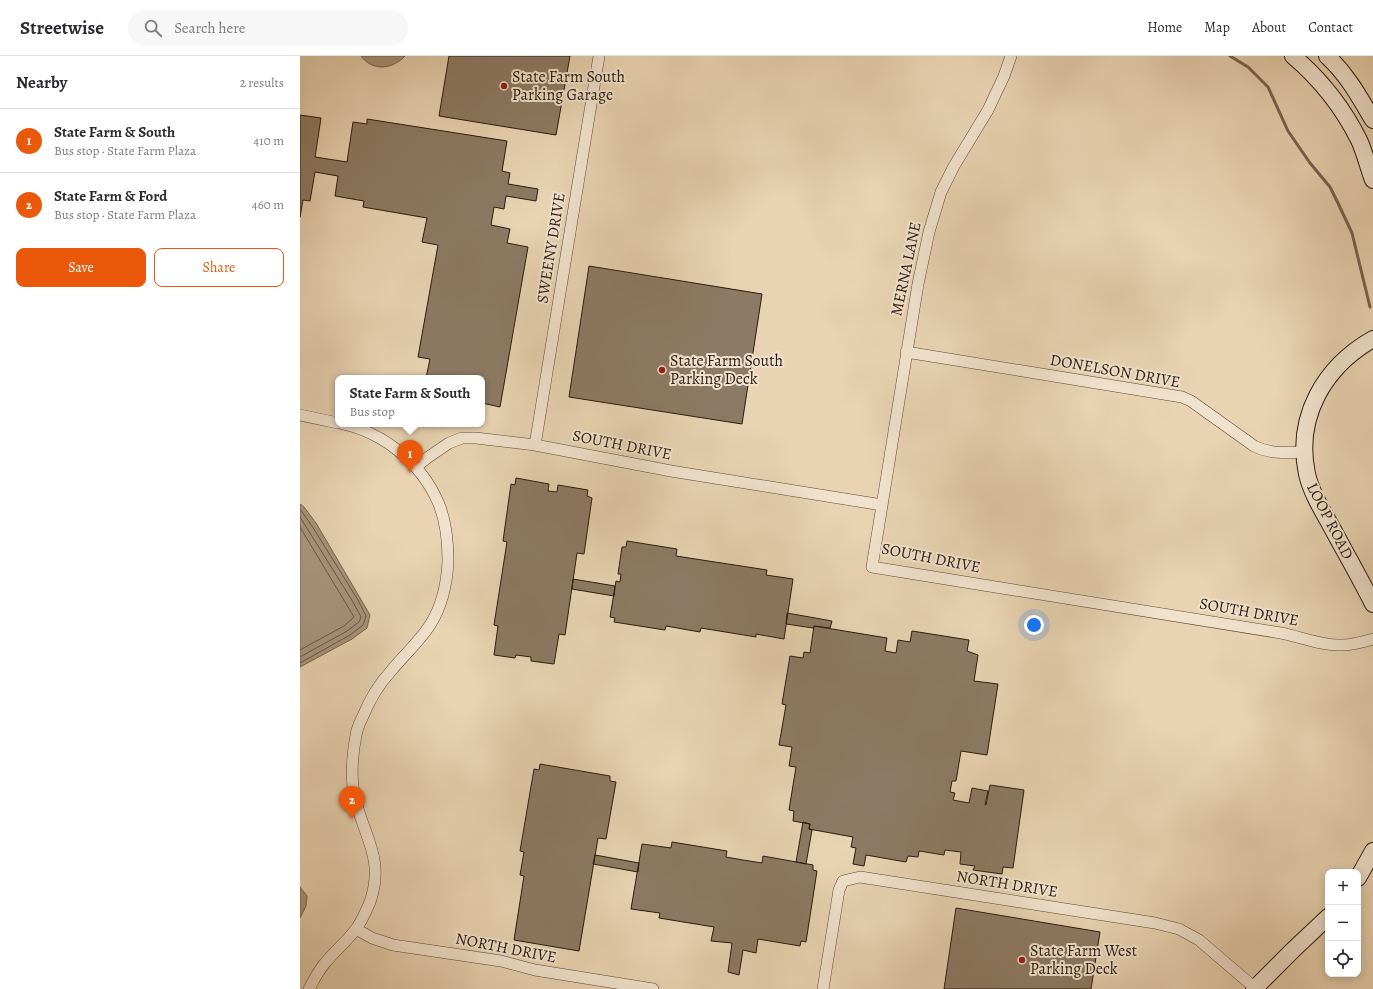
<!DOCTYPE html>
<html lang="en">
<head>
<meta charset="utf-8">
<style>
  :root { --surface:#fff; --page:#f7f7f7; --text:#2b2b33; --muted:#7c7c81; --line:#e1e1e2; --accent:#ea580c }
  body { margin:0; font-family:Alegreya,serif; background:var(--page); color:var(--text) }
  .controls { position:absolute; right:12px; bottom:12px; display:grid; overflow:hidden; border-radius:8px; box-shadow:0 2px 10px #0003 }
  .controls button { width:36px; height:36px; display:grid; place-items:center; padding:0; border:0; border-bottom:1px solid var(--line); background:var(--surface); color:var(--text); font:20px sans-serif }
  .you { position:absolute; left:734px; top:569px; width:14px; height:14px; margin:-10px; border:3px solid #fff; border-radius:50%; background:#1a73e8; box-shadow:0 0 0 6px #1a73e833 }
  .badge { display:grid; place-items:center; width:26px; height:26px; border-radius:50%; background:var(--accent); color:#fff; font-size:13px; font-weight:700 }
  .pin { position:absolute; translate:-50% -33px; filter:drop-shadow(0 1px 2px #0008) }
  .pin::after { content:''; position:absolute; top:21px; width:14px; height:12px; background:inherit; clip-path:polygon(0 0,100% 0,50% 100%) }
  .popup { position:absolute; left:35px; top:319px; width:150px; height:52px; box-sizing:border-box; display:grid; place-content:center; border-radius:8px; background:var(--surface); filter:drop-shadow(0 1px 3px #0005); font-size:13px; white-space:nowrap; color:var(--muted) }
  .popup b { font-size:15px; color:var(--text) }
  .popup::after { content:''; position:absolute; left:50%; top:100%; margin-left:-8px; border:8px solid transparent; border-top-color:var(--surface) }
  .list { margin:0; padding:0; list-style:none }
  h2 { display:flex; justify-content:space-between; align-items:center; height:52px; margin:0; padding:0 16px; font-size:17px }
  h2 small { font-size:13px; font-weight:400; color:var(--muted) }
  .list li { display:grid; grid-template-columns:26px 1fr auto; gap:12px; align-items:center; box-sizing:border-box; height:64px; padding:0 16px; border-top:1px solid var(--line) }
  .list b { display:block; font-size:15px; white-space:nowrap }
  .list p { margin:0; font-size:13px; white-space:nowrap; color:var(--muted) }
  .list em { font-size:13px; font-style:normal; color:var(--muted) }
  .actions { display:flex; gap:8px; padding:12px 16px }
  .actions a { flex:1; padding:9px 0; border:1px solid var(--accent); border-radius:8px; text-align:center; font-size:14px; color:var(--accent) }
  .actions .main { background:var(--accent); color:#fff }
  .icon { flex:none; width:22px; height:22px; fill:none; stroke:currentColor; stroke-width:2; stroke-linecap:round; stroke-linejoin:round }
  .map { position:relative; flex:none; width:1073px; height:933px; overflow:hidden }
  header { display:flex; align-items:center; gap:24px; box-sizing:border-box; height:56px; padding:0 20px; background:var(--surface); border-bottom:1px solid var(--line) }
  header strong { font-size:19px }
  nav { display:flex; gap:22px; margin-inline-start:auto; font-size:14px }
  .search { width:280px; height:36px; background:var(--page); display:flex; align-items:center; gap:10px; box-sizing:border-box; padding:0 14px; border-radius:22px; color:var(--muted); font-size:15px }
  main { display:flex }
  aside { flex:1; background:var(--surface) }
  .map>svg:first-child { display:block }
  .water { fill:#a8947b; stroke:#766350 }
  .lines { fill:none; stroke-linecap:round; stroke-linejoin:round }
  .shore { stroke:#695745; stroke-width:1 }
  .stream { stroke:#766350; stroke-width:3 }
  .building { fill:#8d7a64; stroke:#2a1a0f }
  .street-casing { stroke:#5a4838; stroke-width:12 }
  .secondary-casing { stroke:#2a1a0f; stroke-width:18 }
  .street { stroke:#f1e2cd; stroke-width:11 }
  .secondary { stroke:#f1e2cd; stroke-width:16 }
  .poi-dot { fill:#8f2418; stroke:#f1e2cd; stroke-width:1.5 }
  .labels { text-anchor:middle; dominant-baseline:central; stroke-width:4; stroke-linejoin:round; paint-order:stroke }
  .poi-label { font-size:16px; fill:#2a1a0f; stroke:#f1e2cd; text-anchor:start }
  .street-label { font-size:16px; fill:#2a1a0f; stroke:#f1e2cd }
</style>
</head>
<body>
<header>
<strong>Streetwise</strong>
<div class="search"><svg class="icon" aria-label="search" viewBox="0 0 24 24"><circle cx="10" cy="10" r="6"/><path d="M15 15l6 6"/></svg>Search here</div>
<nav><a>Home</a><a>Map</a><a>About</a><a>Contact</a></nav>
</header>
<main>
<aside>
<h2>Nearby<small>2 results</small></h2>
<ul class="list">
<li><span class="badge">1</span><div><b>State Farm &amp; South</b><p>Bus stop · State Farm Plaza</p></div><em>410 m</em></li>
<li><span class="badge">2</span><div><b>State Farm &amp; Ford</b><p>Bus stop · State Farm Plaza</p></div><em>460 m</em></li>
</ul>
<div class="actions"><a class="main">Save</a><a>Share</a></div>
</aside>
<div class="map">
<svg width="1073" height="933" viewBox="0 0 1073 933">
  <rect width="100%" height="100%" fill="#e9d3b2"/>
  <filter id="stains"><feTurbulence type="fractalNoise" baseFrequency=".005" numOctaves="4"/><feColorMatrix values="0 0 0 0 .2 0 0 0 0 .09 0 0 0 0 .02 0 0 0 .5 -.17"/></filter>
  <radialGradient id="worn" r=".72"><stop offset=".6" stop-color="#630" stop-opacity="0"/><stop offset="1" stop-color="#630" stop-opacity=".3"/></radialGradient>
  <path class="water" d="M61 0H105C93 13 73 16 61 0Z
    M0 448 4 451 16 467 70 559 67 572 52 583 0 611Z
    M0 831 7 840 6 850 0 862Z"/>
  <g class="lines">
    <path class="shore" d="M0 453 12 470 58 544 66 560 63 569 50 579 0 607
      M0 461 53 546 61 561 59 566 47 575 0 601
      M0 471 54 561 44 570 0 594"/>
    <path class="stream" d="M930 0 948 11 968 31 988 75 1010 107 1030 131 1037 145 1052 177 1070 251"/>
  </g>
  <path class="building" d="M149 0H270L256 79 139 60Z
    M0 59 21 62 15 101 47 106 53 66 67 68V63L207 85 202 115 210 117 208 128 238 133 236 145 206 140 204 153 194 151 191 169 210 173 207 187 228 191 200 351 182 347V322H126L130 303 118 301 138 189 122 186 127 162 63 151 64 145 35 140 38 120 15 116 10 145 3 144 0 161Z
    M289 210 462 238 442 368 269 341Z
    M216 422 249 428 248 435 257 436 258 429 288 434 287 440 292 442 284 498 277 497 265 579 259 578 254 608 231 605V601L216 599 215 602 194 599 198 570 194 569 207 486 203 485 211 428 215 429Z
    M327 485 377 493 376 500 467 514 466 519 493 523 484 583 456 578V581L401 572 400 576 366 570 365 574 314 566 315 562 310 561 316 525 320 526 321 518H318L322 491H326Z
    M273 523 315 530 314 540 272 533Z
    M487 557 532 565 530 572 514 570 513 572 486 568Z
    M514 570 587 582 585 595 596 597 598 584 610 586 612 575 669 584 667 595 678 599 674 625 698 628 687 699 661 695 656 725H652L650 736 655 737 653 744 669 747 672 732 688 735 685 749H686L690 729 724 734 713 812 703 811 702 818 673 814 675 810 660 808 661 796 645 794 644 799 619 795 618 801 608 800 606 806 566 799 564 810 553 808 556 792 551 791 553 781 509 773 510 768 493 765 494 755 489 754 496 711 489 710 492 691 479 689 486 649 482 648 490 600 503 602 504 596 510 597Z
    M240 708 310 720V725L316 726 306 783 298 782 279 895 214 884 224 820 220 819 224 796 220 795 234 713 239 714Z
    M503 766 510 768 509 773 512 774 506 808 496 806Z
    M372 786 427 795 426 801 443 804 462 807 463 800 513 809V814L517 815 506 886 501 885 500 890 458 883 456 897 443 894 439 919 428 916 432 887 411 885 414 871 359 862 360 857 331 853 342 788 371 792Z
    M295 799 339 807 338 816 293 808Z
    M656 852 800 876 791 933H644Z"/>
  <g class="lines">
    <g class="street-casing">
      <path id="street" d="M711 0 704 20 688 54 654 110 641 136 629 176 618 228 572 511 981 577C1001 581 1022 590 1042 589 1053 589 1063 586 1073 583
        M606 296 882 341 891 345 954 390C970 398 986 397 1004 396
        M0 359 38 367
        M235 389 299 0
        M116 411 127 402 149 387 162 382H176L235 389 371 415 582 449
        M56 873 72 882 93 889 201 905 235 914 353 933
        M9 933C14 924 18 915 25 907 35 895 47 885 56 873 62 865 66 855 70 846 85 803 64 781 55 742 50 721 52 700 56 679 57 673 60 666 63 660 70 643 79 628 91 615 104 599 119 586 130 569 142 550 147 528 148 505 148 485 146 464 138 446 121 407 84 377 43 368
        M523 933 539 834 543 825 560 821 855 867 879 873 899 884 955 932"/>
    </g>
    <g class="secondary-casing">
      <path id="secondary" d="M993 0C1020 23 1043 52 1059 84 1065 97 1068 111 1073 124
        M1027 0C1047 18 1060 42 1073 64
        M1073 283C1024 311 995 361 1007 418 1011 436 1022 454 1031 470 1045 496 1060 522 1073 548
        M1058 822 1073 795
        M954 933 993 894 1028 861"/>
    </g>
    <use href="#street" class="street"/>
    <use href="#secondary" class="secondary"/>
  </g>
  <g class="poi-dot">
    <circle cx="204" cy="30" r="4"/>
    <circle cx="362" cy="314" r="4"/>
    <circle cx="722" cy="904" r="4"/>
  </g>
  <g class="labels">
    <g class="poi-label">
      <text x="212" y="21">State Farm South<tspan x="212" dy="18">Parking Garage</tspan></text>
      <text x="370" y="305">State Farm South<tspan x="370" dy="18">Parking Deck</tspan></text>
      <text x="730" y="895">State Farm West<tspan x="730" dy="18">Parking Deck</tspan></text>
    </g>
    <g class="street-label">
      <text transform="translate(251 192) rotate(-81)">SWEENY DRIVE</text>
      <text transform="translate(606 213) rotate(-78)">MERNA LANE</text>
      <text transform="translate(815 315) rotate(10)">DONELSON DRIVE</text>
      <text transform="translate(322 389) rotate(11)">SOUTH DRIVE</text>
      <text transform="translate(1030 465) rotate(63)">LOOP ROAD</text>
      <text transform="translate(631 502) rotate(11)">SOUTH DRIVE</text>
      <text transform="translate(949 556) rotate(10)">SOUTH DRIVE</text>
      <text transform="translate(707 828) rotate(9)">NORTH DRIVE</text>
      <text transform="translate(206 892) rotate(11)">NORTH DRIVE</text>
    </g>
  </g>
  <rect width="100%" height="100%" filter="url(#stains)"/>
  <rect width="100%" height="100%" fill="url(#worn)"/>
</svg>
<div class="controls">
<button>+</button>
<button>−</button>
<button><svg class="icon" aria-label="locate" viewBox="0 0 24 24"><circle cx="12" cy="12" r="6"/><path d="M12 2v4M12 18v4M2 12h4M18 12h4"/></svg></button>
</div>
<div class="you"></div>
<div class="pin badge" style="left:110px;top:417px">1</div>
<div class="popup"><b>State Farm &amp; South</b>Bus stop</div>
<div class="pin badge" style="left:52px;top:763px">2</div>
</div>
</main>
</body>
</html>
